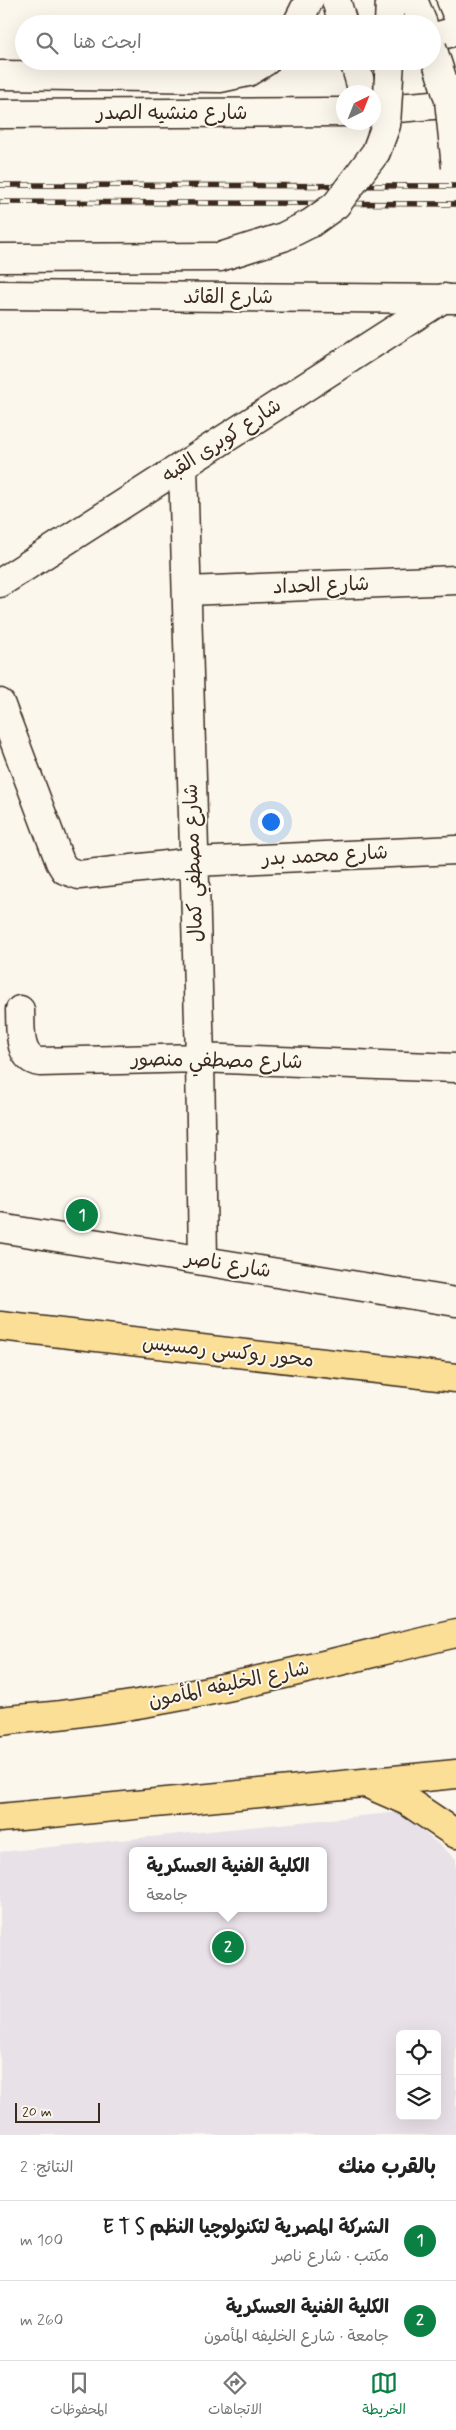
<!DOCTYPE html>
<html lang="ar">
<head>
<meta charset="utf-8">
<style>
  :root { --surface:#fff; --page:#f6f6f6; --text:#222; --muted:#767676; --line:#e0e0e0; --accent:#0b8043 }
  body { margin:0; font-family:Mynerve,"Playpen Sans Arabic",sans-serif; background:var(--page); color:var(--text); direction:rtl }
  .controls { position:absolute; right:15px; bottom:15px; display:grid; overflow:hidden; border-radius:8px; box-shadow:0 5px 20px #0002 }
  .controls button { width:45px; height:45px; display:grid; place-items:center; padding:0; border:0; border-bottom:1px solid var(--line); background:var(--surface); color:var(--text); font:25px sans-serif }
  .compass { position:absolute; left:336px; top:85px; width:45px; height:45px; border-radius:50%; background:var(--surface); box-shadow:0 5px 20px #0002; rotate:43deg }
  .scale { position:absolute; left:15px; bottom:12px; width:85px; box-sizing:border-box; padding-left:5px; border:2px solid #3b2a1e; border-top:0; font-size:14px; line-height:18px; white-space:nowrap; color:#3b2a1e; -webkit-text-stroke:4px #fbf7ec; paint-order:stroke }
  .you { position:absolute; left:270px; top:821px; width:18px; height:18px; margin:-12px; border:4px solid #fff; border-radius:50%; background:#1a73e8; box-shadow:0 0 0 8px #1a73e833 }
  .badge { display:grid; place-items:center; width:32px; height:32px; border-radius:50%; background:var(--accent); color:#fff; font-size:16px; font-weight:700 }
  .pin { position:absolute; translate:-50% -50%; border:2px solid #fff; box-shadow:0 1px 5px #0006 }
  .popup { position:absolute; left:129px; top:1847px; width:198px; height:65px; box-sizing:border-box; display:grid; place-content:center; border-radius:8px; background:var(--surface); filter:drop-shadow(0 1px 4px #0005); font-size:16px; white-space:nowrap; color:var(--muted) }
  .popup b { font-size:19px; color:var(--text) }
  .popup::after { content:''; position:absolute; left:50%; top:100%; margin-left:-10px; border:10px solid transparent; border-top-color:var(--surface) }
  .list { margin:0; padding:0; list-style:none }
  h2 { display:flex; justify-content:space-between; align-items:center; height:65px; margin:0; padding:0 20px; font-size:21px }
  h2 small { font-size:16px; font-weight:400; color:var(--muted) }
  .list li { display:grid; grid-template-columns:32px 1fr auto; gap:15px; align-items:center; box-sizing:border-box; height:80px; padding:0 20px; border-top:1px solid var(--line) }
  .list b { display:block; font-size:19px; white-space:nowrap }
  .list p { margin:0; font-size:16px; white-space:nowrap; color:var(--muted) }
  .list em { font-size:16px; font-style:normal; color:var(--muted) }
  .icon { flex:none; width:28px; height:28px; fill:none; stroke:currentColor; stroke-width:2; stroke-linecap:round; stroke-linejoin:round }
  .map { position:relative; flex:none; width:456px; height:2135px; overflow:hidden; direction:ltr }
  .search { position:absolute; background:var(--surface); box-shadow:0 5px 20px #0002; left:15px; right:15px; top:15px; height:55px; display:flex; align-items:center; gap:12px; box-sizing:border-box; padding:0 18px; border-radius:28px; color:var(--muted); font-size:19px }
  .sheet { height:225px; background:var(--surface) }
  nav { display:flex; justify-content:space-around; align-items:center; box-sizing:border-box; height:70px; border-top:1px solid var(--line); background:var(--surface); font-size:14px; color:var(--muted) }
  nav a { display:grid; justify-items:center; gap:2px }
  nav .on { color:var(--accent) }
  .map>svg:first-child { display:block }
  .built { fill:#e9e1e8; fill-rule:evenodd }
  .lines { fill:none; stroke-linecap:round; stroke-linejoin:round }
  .minor-casing { stroke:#3b2a1e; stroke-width:31 }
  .tertiary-casing { stroke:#3b2a1e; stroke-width:31 }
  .secondary-casing { stroke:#3b2a1e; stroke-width:31 }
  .primary-casing { stroke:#3b2a1e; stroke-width:31 }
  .minor { stroke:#fbf7ec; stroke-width:28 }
  .tertiary { stroke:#fbf7ec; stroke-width:28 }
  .secondary { stroke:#fbf7ec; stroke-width:28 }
  .primary { stroke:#fbdf96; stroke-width:28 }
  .rail-casing { stroke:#3b2a1e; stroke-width:5.5 }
  .rail { stroke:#fbf7ec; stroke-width:4; stroke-dasharray:11; stroke-linecap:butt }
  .secondary-bridge-casing { stroke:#3b2a1e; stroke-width:31; stroke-linecap:butt }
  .secondary-bridge { stroke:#fbf7ec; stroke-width:28 }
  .labels { text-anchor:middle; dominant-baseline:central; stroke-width:4; stroke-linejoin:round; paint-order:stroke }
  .street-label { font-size:20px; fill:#3b2a1e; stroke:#fbf7ec }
</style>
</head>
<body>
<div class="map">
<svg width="456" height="2135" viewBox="0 0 456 2135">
  <rect width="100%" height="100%" fill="#fbf7ec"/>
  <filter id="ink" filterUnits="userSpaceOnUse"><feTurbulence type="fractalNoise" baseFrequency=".02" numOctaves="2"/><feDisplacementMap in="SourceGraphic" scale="10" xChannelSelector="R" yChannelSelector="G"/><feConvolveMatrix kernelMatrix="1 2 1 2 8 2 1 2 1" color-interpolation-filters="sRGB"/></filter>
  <g filter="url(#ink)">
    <path class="built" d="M400 1812 456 1859V2135H0V1852ZM133 1851H323V1908H133ZM400 2034H437V2116H400Z"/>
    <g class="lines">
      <g class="minor-casing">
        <path id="minor" d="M297 24 309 0
          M0 75 220 78 248 72 266 61
          M183 466 200 1058 203 1261
          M0 583 444 298
          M187 591 456 580
          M0 703 60 862 65 870 79 875 194 862 456 850
          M20 1010C21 1027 17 1059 40 1062L200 1058 456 1068
          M0 1228 456 1302"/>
      </g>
      <g class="tertiary-casing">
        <path id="tertiary" d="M0 295 456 299"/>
      </g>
      <g class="secondary-casing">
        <path id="secondary" d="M336 0 343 24
          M413 0 423 24
          M451 0 456 12
          M389 24 390 0
          M432 38 456 31
          M354 61 363 92
          M374 110 456 103
          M0 114 344 112
          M0 258 220 257"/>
      </g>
      <g class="primary-casing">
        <path id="primary" d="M0 1326 456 1378
          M0 1721C28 1718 56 1716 83 1712 209 1696 333 1662 456 1633
          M368 1784 407 1801 456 1834
          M0 1818 456 1774"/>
      </g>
      <use href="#minor" class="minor"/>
      <use href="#tertiary" class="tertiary"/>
      <use href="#secondary" class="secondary"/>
      <use href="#primary" class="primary"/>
      <g class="rail-casing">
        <path id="rail" d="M0 185 456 186
          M0 202 456 204"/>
      </g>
      <use href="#rail" class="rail"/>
      <g class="secondary-bridge-casing">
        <path id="secondary-bridge" d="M432 47 449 100 456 167
          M220 257 283 237 311 223 336 205 376 152 386 125 390 61"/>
      </g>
      <use href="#secondary-bridge" class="secondary-bridge"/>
    </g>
  </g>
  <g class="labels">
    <g class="street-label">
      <text x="172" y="113">شارع منشيه الصدر</text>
      <text x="228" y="297">شارع القائد</text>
      <text transform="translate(222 441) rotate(-33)">شارع كوبرى القبه</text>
      <text transform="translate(321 586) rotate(-2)">شارع الحداد</text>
      <text transform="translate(325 856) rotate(-3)">شارع محمد بدر</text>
      <text transform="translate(194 863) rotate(-92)">شارع مصطفي كمال</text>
      <text transform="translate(217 1061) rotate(1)">شارع مصطفي منصور</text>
      <text transform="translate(228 1265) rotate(9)">شارع ناصر</text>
      <text transform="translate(228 1352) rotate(6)">محور روكسى رمسيس</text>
      <text transform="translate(229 1685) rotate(-12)">شارع الخليفه المأمون</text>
    </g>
  </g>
</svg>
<div class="controls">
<button><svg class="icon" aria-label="locate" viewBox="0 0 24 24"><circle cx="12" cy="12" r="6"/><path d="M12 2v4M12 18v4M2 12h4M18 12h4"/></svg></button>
<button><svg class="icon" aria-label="layers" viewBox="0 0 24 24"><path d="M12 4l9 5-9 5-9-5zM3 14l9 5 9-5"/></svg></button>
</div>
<svg class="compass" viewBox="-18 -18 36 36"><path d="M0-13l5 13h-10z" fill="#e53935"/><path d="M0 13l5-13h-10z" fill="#767676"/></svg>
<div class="scale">20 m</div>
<div class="you"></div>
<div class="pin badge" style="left:82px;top:1215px">1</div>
<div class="pin badge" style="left:228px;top:1947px">2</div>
<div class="popup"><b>الكلية الفنية العسكرية</b>جامعة</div>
<div class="search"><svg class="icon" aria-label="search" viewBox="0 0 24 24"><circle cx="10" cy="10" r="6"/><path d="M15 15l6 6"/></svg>ابحث هنا</div>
</div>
<section class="sheet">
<h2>بالقرب منك<small>النتائج: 2</small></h2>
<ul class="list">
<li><span class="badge">1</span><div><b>الشركة المصرية لتكنولوچيا النظم E T S</b><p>مكتب · شارع ناصر</p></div><em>100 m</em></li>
<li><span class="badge">2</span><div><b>الكلية الفنية العسكرية</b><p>جامعة · شارع الخليفه المأمون</p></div><em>260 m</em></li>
</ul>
</section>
<nav>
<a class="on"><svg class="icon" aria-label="map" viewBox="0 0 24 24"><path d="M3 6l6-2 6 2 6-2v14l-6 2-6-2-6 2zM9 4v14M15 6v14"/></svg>الخريطة</a>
<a><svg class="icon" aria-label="directions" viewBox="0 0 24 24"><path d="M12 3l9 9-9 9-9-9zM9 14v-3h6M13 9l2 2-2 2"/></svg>الاتجاهات</a>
<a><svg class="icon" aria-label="saved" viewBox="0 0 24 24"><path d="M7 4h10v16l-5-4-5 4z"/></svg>المحفوظات</a>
</nav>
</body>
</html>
